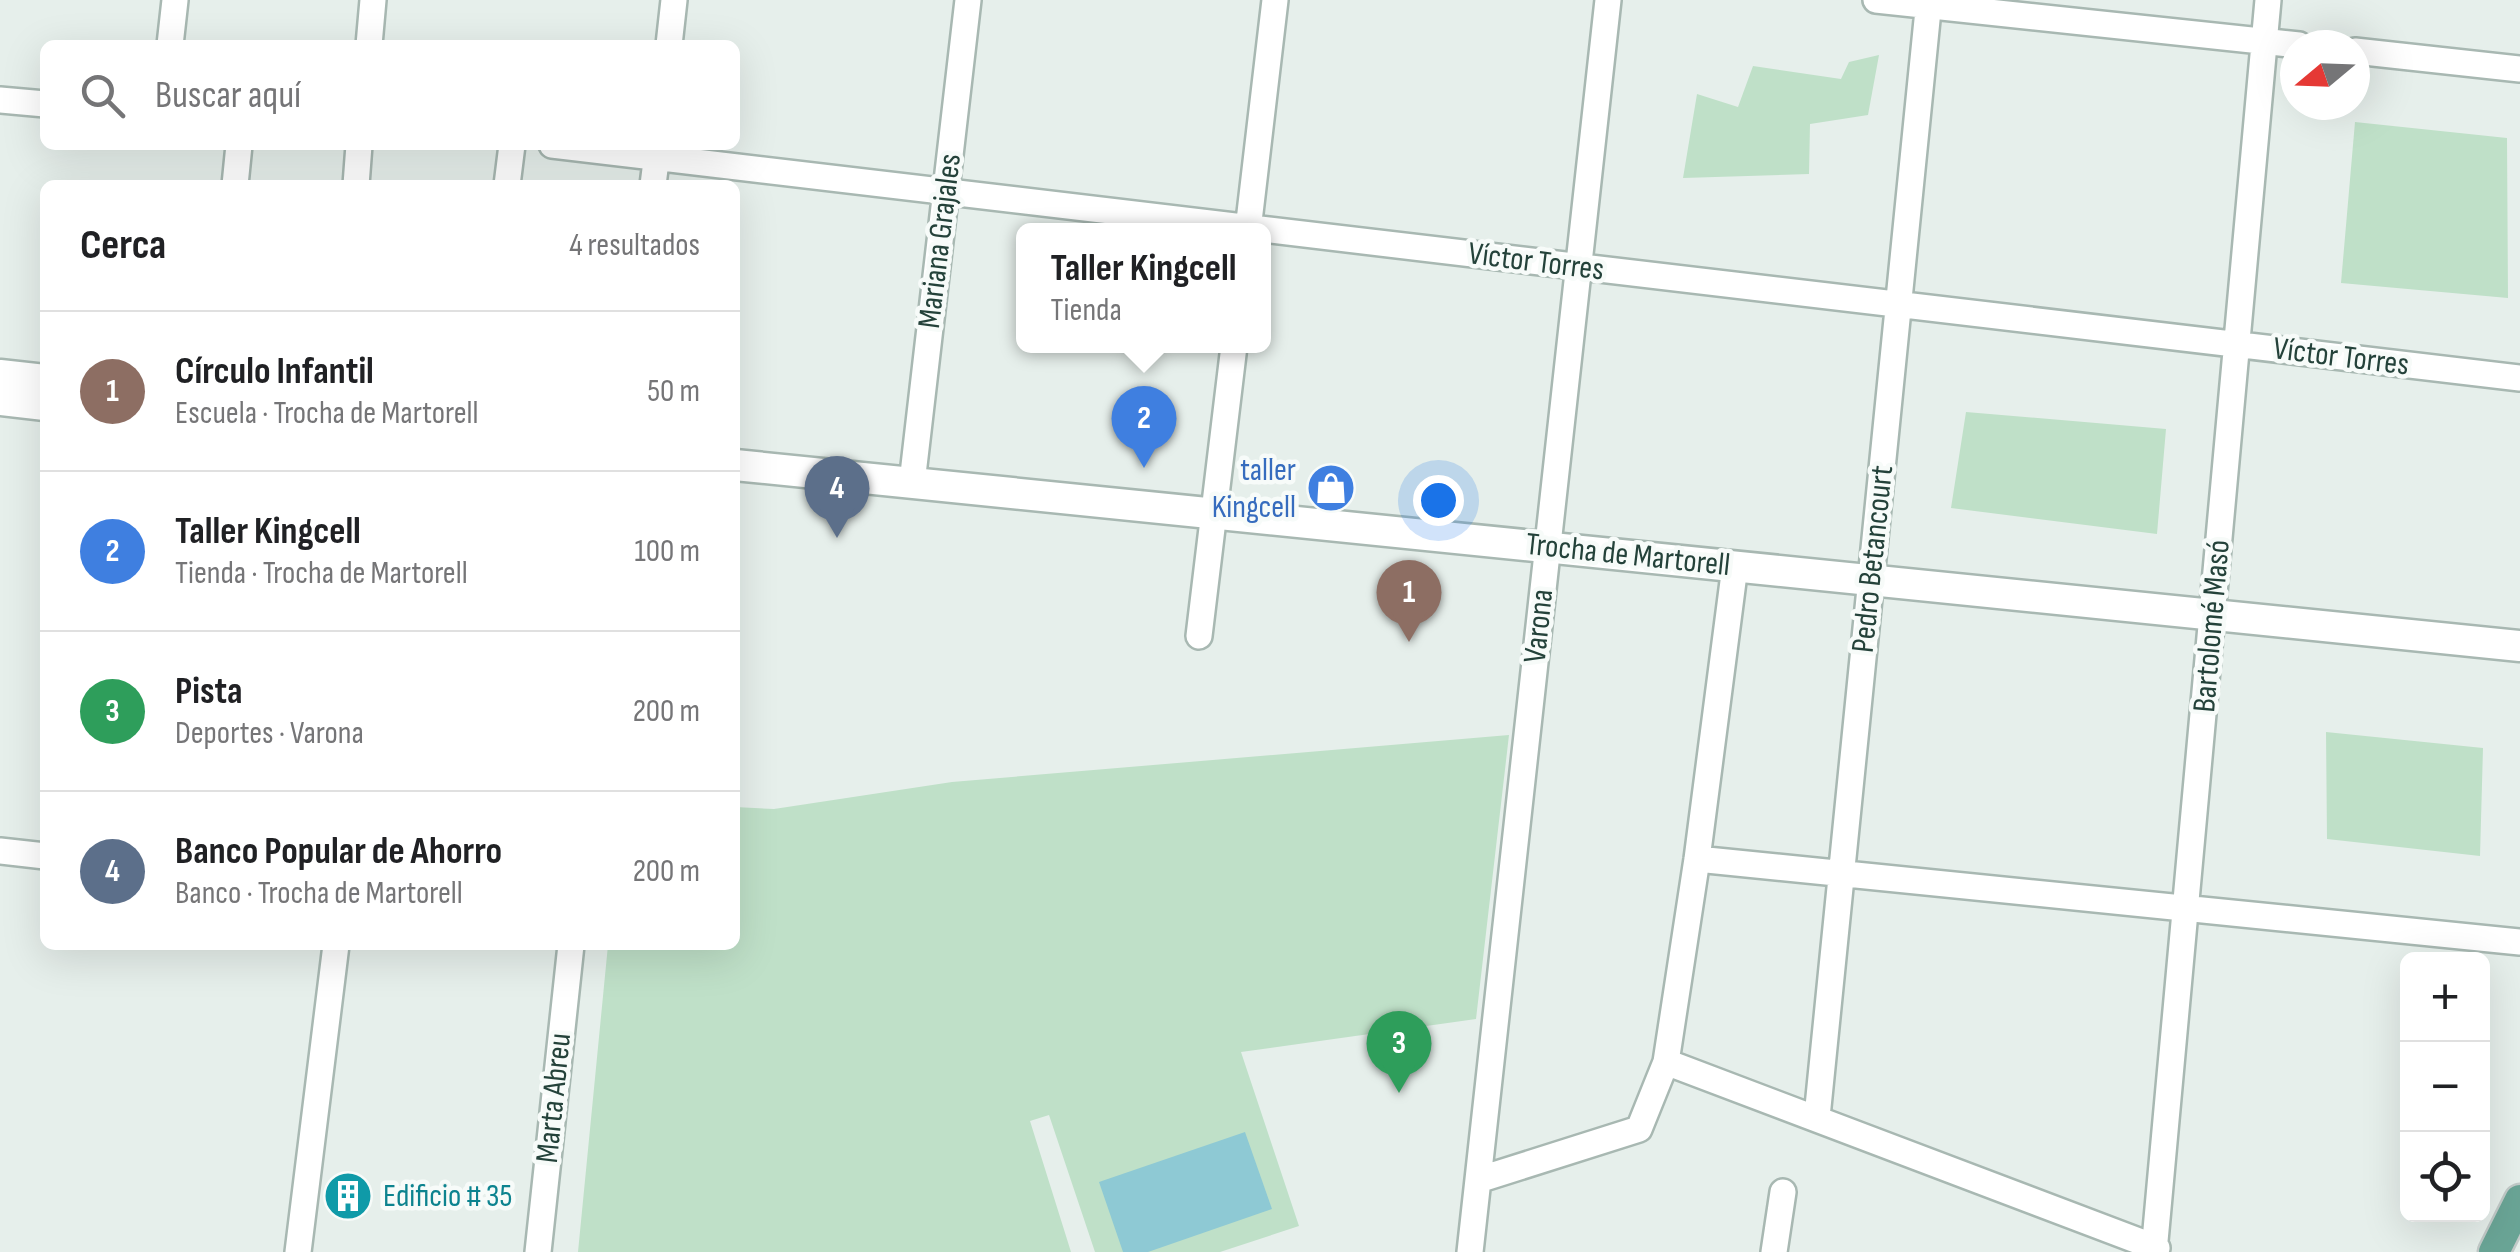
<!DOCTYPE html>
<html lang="es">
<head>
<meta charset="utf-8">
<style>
  :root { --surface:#fff; --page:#f2f2f2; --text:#202124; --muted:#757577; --line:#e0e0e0; --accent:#0b8043 }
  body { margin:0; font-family:"Sofia Sans Condensed",sans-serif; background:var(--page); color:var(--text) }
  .controls { position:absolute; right:30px; bottom:30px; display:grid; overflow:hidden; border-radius:15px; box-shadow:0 10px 40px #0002 }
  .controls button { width:90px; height:90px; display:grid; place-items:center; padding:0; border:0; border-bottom:2px solid var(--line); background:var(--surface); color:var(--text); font:50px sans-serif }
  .compass { position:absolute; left:2280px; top:30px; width:90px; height:90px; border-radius:50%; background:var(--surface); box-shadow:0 10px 40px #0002; rotate:251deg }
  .you { position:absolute; left:1438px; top:500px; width:35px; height:35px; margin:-25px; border:8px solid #fff; border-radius:50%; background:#1a73e8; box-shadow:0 0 0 15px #1a73e833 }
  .badge { display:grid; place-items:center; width:65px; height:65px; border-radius:50%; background:var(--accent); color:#fff; font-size:32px; font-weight:700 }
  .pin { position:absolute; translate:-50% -82px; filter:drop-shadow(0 2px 5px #0008) }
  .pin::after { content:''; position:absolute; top:52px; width:35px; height:30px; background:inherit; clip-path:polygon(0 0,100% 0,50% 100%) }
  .popup { position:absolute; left:1016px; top:223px; width:255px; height:130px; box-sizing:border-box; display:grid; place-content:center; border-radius:15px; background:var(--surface); filter:drop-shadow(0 2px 8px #0005); font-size:32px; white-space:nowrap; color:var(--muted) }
  .popup b { font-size:38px; color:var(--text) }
  .popup::after { content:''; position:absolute; left:50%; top:100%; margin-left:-20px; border:20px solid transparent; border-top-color:var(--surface) }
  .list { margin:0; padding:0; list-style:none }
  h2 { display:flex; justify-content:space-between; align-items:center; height:130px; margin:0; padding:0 40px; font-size:42px }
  h2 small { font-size:32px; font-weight:400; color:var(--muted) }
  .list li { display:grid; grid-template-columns:65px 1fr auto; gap:30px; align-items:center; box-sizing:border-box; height:160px; padding:0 40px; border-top:2px solid var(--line) }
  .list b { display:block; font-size:38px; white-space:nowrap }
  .list p { margin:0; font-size:32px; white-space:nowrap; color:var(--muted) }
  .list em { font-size:32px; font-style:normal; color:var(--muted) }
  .icon { flex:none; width:55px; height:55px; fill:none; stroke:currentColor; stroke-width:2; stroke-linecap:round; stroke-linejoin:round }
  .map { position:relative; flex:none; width:2520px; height:1252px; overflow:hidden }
  .search { position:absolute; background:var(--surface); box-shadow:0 10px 40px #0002; left:40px; top:40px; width:700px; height:110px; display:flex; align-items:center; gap:25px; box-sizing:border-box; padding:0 35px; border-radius:15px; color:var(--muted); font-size:38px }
  .panel { position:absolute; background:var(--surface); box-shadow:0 10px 40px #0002; left:40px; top:180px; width:700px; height:770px; border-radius:15px }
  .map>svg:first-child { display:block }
  .green { fill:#bfe0c8 }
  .water { fill:#8ec9d4 }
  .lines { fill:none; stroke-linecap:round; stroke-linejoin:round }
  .minor-casing { stroke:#a8b8b2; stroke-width:30 }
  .tertiary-casing { stroke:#a8b8b2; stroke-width:35 }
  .primary-casing { stroke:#c2cac8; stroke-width:35 }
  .minor { stroke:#fff; stroke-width:25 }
  .tertiary { stroke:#fff; stroke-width:30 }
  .primary { stroke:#6aa596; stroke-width:30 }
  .labels { text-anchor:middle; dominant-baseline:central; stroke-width:9; stroke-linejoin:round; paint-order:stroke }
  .street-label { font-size:32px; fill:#24423a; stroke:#f7fbf9 }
  .shop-label { font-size:32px; fill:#366cbe; stroke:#f7fbf9; text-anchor:end }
  .culture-label { font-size:32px; fill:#0d838f; stroke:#f7fbf9; text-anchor:start }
</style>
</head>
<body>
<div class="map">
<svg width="2520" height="1252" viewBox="0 0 2520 1252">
  <rect width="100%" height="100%" fill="#e6efeb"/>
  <path class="green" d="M1879 55 1868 115 1810 124 1809 174 1683 178 1697 94 1738 107 1753 66 1841 79 1849 62Z
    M2355 122 2507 138 2508 298 2341 283Z
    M1966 412 2166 429 2157 534 1951 508Z
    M2326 732 2483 748 2480 856 2327 839Z
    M1509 735 1476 1019 1241 1052 1299 1226 1220 1252H1095L1049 1115 1030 1121 1071 1252H578L608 945H735V807L774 809 952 782Z"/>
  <path class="water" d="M1245 1132 1272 1209 1148 1252H1123L1099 1182Z"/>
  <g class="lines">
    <g class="minor-casing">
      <path id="minor" d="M1876 0 2299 45
        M170 45 175 0
        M369 45 373 0
        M669 45 674 0
        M2355 51 2520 69
        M0 100 45 104
        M552 145 2520 378
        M235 185 239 145
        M356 185 359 145
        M507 185 512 145
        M653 185 658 145
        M1248 230 1275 0
        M912 483 968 0
        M1199 636 1234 346
        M0 851 45 856
        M1697 859 2520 942
        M1666 1062 2157 1248
        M1817 1117 1929 0
        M1478 1180 1639 1129 1666 1062 1697 859 1735 566
        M298 1252 336 945
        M538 1252 571 945
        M1470 1252 1608 0
        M1774 1252 1783 1192
        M2154 1252 2268 0"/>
    </g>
    <g class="tertiary-casing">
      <path id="tertiary" d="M0 375 45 380
        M0 400 45 405
        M735 465 2520 646"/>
    </g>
    <g class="primary-casing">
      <path id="primary" d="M2494 1252 2520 1200"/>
    </g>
    <use href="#minor" class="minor"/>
    <use href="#tertiary" class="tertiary"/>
    <use href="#primary" class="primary"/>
  </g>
  <defs>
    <g id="shop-disc" transform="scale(2.5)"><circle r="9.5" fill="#3f7fe0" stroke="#f7fbf9"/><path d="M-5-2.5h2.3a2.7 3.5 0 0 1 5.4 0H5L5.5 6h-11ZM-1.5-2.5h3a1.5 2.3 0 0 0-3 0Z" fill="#fff"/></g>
    <g id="building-disc" transform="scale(2.5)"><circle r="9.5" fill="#0f9aa8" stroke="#f7fbf9"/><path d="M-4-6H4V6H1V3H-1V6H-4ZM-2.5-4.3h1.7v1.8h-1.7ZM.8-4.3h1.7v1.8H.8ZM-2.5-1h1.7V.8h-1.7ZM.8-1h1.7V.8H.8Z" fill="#fff"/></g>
  </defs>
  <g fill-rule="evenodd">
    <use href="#shop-disc" x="1331" y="488"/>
    <use href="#building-disc" x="348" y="1196"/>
  </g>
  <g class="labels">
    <g class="street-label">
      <text transform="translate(940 241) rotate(-83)">Mariana Grajales</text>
      <text transform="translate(1536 262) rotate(7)">Víctor Torres</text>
      <text transform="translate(2341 357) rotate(7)">Víctor Torres</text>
      <text transform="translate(1628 555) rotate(6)">Trocha de Martorell</text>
      <text transform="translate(1873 559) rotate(-84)">Pedro Betancourt</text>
      <text transform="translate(1539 626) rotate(-84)">Varona</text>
      <text transform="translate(2212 626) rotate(-85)">Bartolomé Masó</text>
      <text transform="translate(554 1098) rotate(-84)">Marta Abreu</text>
    </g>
    <g class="shop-label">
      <text x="1296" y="470">taller<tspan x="1296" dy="37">Kingcell</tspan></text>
    </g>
    <g class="culture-label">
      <text x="383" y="1196">Edificio # 35</text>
    </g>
  </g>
</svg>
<div class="controls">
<button>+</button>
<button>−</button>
<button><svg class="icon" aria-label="locate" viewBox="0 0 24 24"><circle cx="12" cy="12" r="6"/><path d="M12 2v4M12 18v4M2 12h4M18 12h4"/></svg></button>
</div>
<svg class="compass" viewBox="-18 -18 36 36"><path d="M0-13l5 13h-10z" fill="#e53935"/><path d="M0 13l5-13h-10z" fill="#757577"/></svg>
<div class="you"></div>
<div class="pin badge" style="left:1409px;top:642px;background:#8d6e63">1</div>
<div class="pin badge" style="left:1144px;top:468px;background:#3f7fe0">2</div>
<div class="popup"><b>Taller Kingcell</b>Tienda</div>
<div class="pin badge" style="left:1399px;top:1093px;background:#2e9e5b">3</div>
<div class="pin badge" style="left:837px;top:538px;background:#5c6f8a">4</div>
<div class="search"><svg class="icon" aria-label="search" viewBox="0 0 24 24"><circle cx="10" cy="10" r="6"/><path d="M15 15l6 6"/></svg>Buscar aquí</div>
<section class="panel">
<h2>Cerca<small>4 resultados</small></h2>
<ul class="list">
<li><span class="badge" style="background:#8d6e63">1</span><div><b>Círculo Infantil</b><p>Escuela · Trocha de Martorell</p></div><em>50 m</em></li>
<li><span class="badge" style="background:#3f7fe0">2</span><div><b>Taller Kingcell</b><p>Tienda · Trocha de Martorell</p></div><em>100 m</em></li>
<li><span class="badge" style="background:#2e9e5b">3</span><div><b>Pista</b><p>Deportes · Varona</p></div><em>200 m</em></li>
<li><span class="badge" style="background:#5c6f8a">4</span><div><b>Banco Popular de Ahorro</b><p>Banco · Trocha de Martorell</p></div><em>200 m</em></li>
</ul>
</section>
</div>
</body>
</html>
